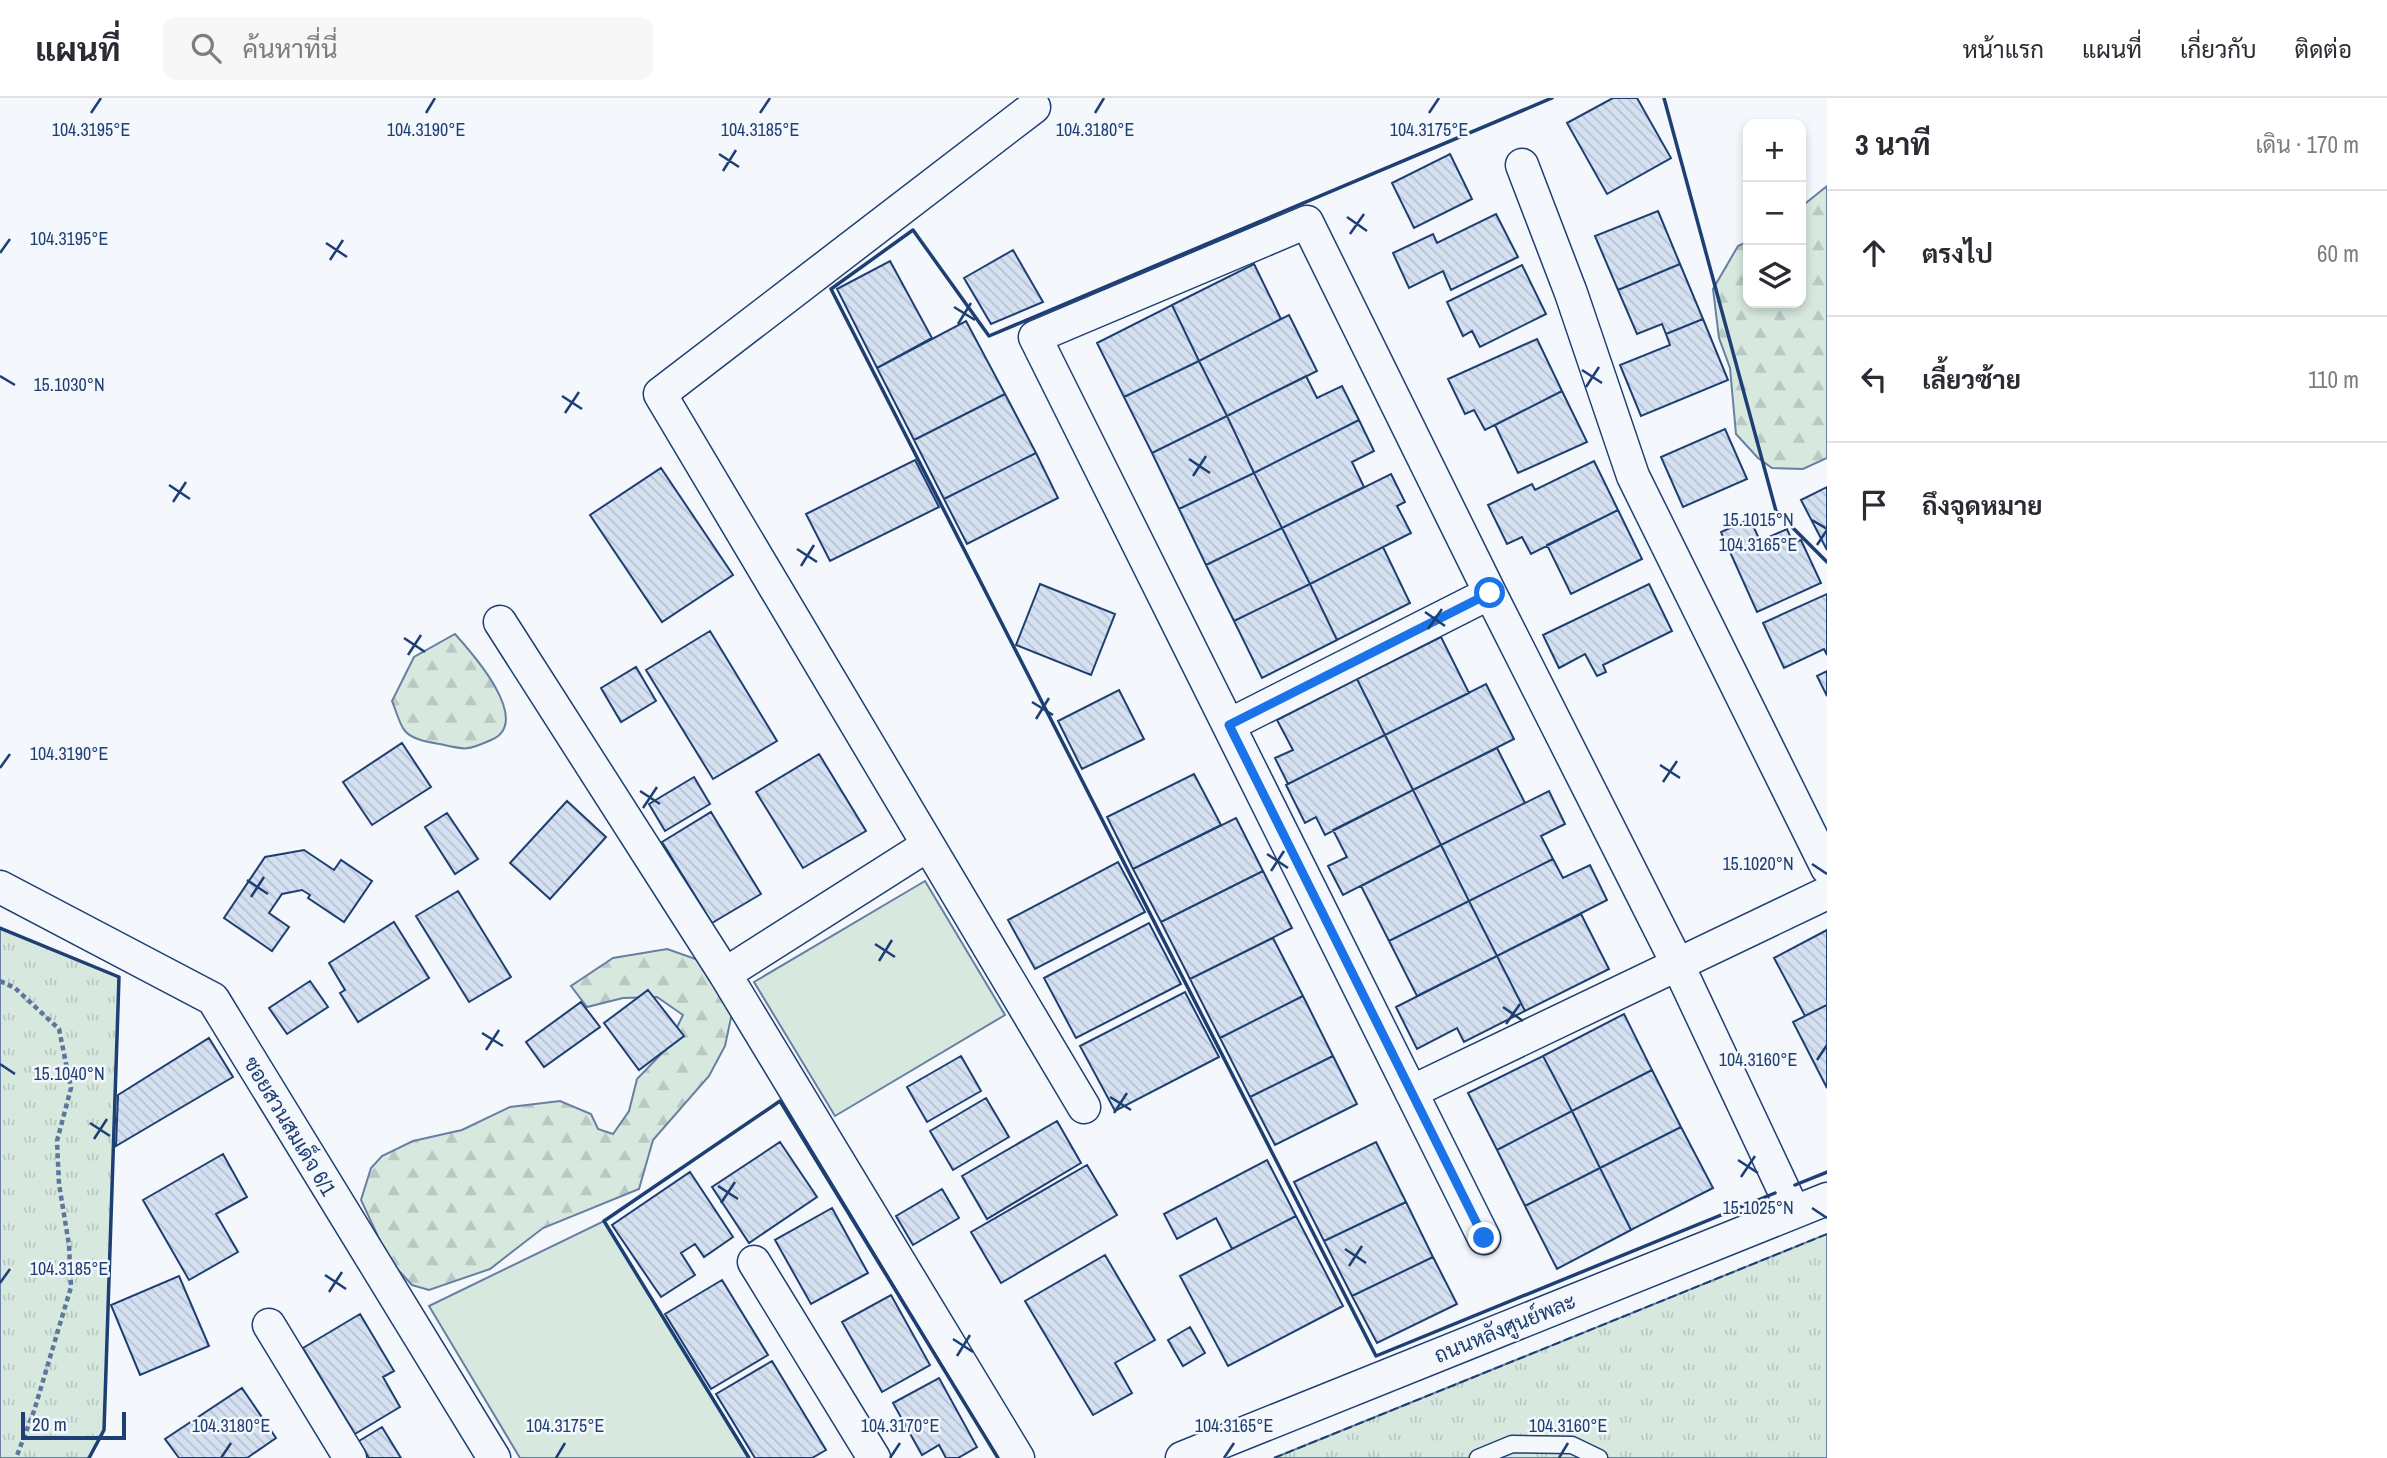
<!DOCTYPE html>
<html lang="th">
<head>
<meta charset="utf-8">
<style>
  :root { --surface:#fff; --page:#f7f7f7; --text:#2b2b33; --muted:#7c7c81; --line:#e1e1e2 }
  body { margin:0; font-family:"Archivo Narrow",Sarabun,sans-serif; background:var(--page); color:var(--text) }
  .controls { position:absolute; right:21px; top:21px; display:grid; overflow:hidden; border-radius:14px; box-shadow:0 4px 10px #0003 }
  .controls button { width:63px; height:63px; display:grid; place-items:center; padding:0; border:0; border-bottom:2px solid var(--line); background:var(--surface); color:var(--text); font:35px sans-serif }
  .scale { position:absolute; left:21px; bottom:18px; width:105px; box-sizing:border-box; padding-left:7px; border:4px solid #1d3f73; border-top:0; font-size:19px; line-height:24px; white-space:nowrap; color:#1d3f73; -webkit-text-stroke:5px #f4f7fb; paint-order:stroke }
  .stop { position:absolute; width:21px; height:21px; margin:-16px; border:5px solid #1a73e8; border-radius:50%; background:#fff }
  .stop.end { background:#1a73e8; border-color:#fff; box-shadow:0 2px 7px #0008 }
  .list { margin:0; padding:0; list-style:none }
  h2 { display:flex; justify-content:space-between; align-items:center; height:91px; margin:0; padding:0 28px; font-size:30px }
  h2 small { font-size:23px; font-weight:400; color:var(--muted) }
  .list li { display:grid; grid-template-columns:46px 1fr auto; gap:21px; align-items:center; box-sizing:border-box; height:126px; padding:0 28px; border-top:2px solid var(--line) }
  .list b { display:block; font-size:26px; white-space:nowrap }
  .list em { font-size:23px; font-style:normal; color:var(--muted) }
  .icon { flex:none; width:38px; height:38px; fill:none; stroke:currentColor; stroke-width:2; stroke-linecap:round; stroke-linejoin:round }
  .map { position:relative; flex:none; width:1827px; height:1360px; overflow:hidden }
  header { display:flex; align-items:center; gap:42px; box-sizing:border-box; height:98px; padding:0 35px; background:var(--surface); border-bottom:2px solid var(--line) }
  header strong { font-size:33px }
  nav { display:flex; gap:38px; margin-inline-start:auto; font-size:24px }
  .search { width:490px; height:63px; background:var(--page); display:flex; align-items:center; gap:18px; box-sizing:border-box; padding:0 24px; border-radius:14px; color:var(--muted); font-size:26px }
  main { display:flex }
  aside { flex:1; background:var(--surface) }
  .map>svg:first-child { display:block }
  .grass { fill:#d7e8df; stroke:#687fa3; stroke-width:2 }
  .forest { fill:url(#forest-firs); stroke:#687fa3; stroke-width:2 }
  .park { fill:url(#park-tufts); stroke:#687fa3; stroke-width:2 }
  .building { fill:url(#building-back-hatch); stroke:#1d3f73; stroke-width:2 }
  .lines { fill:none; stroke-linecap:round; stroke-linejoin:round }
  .service-casing { stroke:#1d3f73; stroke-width:19 }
  .minor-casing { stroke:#1d3f73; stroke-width:35 }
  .path { stroke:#5e769c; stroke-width:4.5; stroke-dasharray:5 3.5; stroke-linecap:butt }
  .service { stroke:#f4f7fb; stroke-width:16 }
  .minor { stroke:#f4f7fb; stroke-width:32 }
  .fence { stroke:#1d3f73; stroke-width:2; stroke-dasharray:9 3.5; stroke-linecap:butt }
  .wall { stroke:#1d3f73; stroke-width:3.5 }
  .route { stroke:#1a73e8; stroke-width:9 }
  .ticks { fill:none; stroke:#1d3f73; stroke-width:2.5 }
  .labels { text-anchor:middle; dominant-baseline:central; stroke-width:5; stroke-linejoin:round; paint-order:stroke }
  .street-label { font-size:21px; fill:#1d3f73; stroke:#f4f7fb }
  .ticks-label { font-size:18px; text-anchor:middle; fill:#1d3f73; stroke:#f4f7fb; stroke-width:5; stroke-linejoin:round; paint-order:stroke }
</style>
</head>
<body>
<header>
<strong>แผนที่</strong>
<div class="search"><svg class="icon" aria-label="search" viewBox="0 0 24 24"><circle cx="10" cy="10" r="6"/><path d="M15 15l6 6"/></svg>ค้นหาที่นี่</div>
<nav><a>หน้าแรก</a><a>แผนที่</a><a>เกี่ยวกับ</a><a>ติดต่อ</a></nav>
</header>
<main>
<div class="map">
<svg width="1827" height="1360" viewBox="0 0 1827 1360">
  <defs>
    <pattern id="forest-firs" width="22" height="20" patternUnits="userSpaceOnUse" patternTransform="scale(1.75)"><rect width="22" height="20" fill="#d7e8df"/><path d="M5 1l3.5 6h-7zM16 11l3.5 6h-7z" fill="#b8c8c3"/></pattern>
    <pattern id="park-tufts" width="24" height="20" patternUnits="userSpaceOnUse" patternTransform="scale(1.75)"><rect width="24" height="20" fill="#d7e8df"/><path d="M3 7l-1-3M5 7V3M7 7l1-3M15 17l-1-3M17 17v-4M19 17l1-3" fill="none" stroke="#b8c8c3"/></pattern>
    <pattern id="building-back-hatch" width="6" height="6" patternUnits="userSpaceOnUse" patternTransform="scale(1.75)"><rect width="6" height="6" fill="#d5e0f0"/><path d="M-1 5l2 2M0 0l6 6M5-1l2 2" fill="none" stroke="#b6c1d1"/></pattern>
  </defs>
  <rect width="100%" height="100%" fill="#f4f7fb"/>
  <path class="grass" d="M925 783 1005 917 835 1018 754 884Z
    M604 1123 749 1360H520L429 1208Z"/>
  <path class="forest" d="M1827 88V360L1803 371 1772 370 1758 360 1736 336 1730 270 1719 240 1713 191 1738 148 1748 143V205H1801V109Z
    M455 536C472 555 534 624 491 642 467 653 465 652 440 646 428 644 413 642 405 633 399 626 396 612 392 603L414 559Z
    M667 851 710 866 732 915 725 948 709 978 653 1042 639 1091 543 1130 490 1171 429 1192 412 1187 389 1162 361 1102 371 1070 382 1058 413 1043 462 1032 510 1009 560 1003 591 1016 598 1031 613 1036 629 1013 637 981 667 950 683 917 657 899 623 900 587 909 571 888 613 860Z"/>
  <path class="park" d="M0 830 119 879 104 1332 89 1360H0Z
    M1827 1136V1360H1274Z"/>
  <path class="building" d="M1613 0H1637L1671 60 1607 96 1567 25Z
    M1450 56 1472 101 1414 130 1392 85Z
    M1658 113 1680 166 1618 192 1595 138Z
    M1496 116 1518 159 1451 192 1443 173 1409 190 1393 155 1433 136 1437 145Z
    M1013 152 1043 204 991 226 964 180Z
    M890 163 932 240 877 270 837 191Z
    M1254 166 1281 221 1199 263 1172 207Z
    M1680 166 1703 221 1666 236 1662 226 1637 236 1618 192Z
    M1522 167 1546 216 1480 249 1472 233 1463 238 1447 204Z
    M1172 207 1199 263 1124 299 1097 245Z
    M1289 217 1317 273 1227 318 1199 263Z
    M1703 221 1728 282 1641 318 1620 267 1670 247 1666 236Z
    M966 223 1005 296 914 342 877 270Z
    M1537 241 1562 293 1485 332 1474 312 1465 316 1448 281Z
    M1199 263 1227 318 1152 355 1124 299Z
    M1306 278 1317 300 1342 288 1359 322 1254 375 1227 318Z
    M1562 293 1587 344 1518 375 1495 327Z
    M1005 296 1036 355 944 401 914 342Z
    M1227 318 1254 375 1179 411 1152 355Z
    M1359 322 1374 353 1352 364 1364 389 1282 430 1254 375Z
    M1725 331 1747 381 1683 409 1661 359Z
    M1036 355 1058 400 967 446 944 401Z
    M915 362 939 409 830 463 806 416Z
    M1594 363 1618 412 1531 456 1522 439 1507 446 1488 407 1532 386 1535 392Z
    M661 370 733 477 662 524 590 417Z
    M1254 375 1282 430 1206 467 1179 411Z
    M1391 376 1405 404 1397 408 1411 435 1310 486 1282 430Z
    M1827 389V452L1801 402Z
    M1618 412 1642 461 1571 496 1547 447Z
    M1750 421 1760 443 1787 431 1793 445 1801 442 1821 485 1757 514 1721 434Z
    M1282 430 1310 486 1234 523 1206 467Z
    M1383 449 1410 505 1337 542 1310 486Z
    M1040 486 1115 516 1091 577 1016 547Z
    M1310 486 1337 542 1262 580 1234 523Z
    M1649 486 1672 533 1603 567 1606 574 1597 578 1585 556 1559 570 1543 537Z
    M1827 496V557L1824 551 1784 570 1763 525Z
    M710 533 777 643 713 681 646 572Z
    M1441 539 1469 595 1385 637 1357 581Z
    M636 569 656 603 621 624 601 590Z
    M1827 573V598L1817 578Z
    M1357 581 1385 637 1288 686 1275 660 1293 652 1277 622Z
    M1486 586 1514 641 1413 692 1385 637Z
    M1119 592 1144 641 1082 671 1058 623Z
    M1385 637 1413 692 1325 737 1316 719 1305 725 1286 687Z
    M402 645 431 689 372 727 343 684Z
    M1497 650 1525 705 1441 747 1413 692Z
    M819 656 866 733 803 770 756 694Z
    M1194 676 1221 727 1133 771 1107 719Z
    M694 679 710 706 665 733 649 706Z
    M1413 692 1441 747 1343 797 1328 768 1347 759 1333 732Z
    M1549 693 1565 726 1541 738 1553 761 1469 803 1441 747Z
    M567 703 606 739 550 801 510 765Z
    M711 714 761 796 712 825 662 744Z
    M447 715 478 761 455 776 425 729Z
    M1236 720 1263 773 1161 824 1133 771Z
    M1441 747 1469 803 1389 843 1361 788Z
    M304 752 334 772 341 762 372 783 344 824 308 800 310 797 302 792 282 796 269 815 289 829 272 853 224 820 265 759Z
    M1553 761 1563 780 1590 767 1607 802 1497 858 1469 803Z
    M1118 764 1145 814 1035 871 1008 822Z
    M1263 773 1292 830 1190 881 1161 824Z
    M458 793 511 879 469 904 416 818Z
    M1469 803 1497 858 1417 898 1389 843Z
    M1581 816 1609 871 1525 913 1497 858Z
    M394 824 429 880 358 924 340 895 345 892 329 865Z
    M1149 825 1181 886 1076 940 1044 880Z
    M1827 832V907L1805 918 1774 860Z
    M1273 840 1303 898 1220 940 1190 881Z
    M1497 858 1525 913 1464 944 1457 930 1417 951 1396 909Z
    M310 883 328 909 287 936 269 910Z
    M648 892 684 938 639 972 604 925Z
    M1185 894 1219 959 1115 1013 1080 948Z
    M1303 898 1333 958 1250 999 1220 940Z
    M581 904 600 929 544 969 526 944Z
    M1827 907V990L1793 924Z
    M1624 916 1652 972 1572 1013 1543 958Z
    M209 940 233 979 116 1048 118 997Z
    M961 958 981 993 927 1024 907 989Z
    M1333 958 1357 1006 1275 1047 1250 999Z
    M1543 958 1572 1013 1497 1052 1468 995Z
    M1652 972 1681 1029 1600 1070 1572 1013Z
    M986 1000 1009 1039 953 1072 930 1033Z
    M1572 1013 1600 1070 1525 1108 1497 1052Z
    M1057 1023 1081 1065 987 1121 962 1078Z
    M1681 1029 1713 1090 1631 1132 1600 1070Z
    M780 1044 817 1099 749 1145 712 1089Z
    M1376 1044 1406 1104 1324 1143 1294 1084Z
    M223 1056 247 1099 216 1116 238 1154 189 1182 143 1102Z
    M1267 1062 1296 1118 1232 1151 1216 1120 1177 1141 1164 1116Z
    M1087 1067 1117 1117 1001 1185 971 1134Z
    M1600 1070 1631 1132 1557 1171 1525 1108Z
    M690 1074 733 1139 704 1159 695 1146 681 1155 695 1177 661 1199 612 1127Z
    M942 1091 959 1120 913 1147 896 1118Z
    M1406 1104 1433 1159 1352 1198 1324 1143Z
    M832 1110 868 1175 811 1206 775 1142Z
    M1296 1118 1343 1208 1228 1268 1180 1178Z
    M1105 1157 1155 1242 1115 1265 1132 1295 1093 1317 1025 1203Z
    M1433 1159 1457 1206 1377 1245 1352 1198Z
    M179 1178 209 1248 140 1277 111 1207Z
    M722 1182 768 1257 711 1291 665 1216Z
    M891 1197 930 1267 882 1294 842 1224Z
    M360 1216 394 1273 383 1279 400 1309 355 1336 303 1250Z
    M1190 1229 1205 1255 1183 1268 1168 1242Z
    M772 1263 826 1352 812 1360H755L716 1296Z
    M939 1280 977 1349 958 1360H946L939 1347 922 1357 893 1305Z
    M242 1290 276 1340 247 1360H179L165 1341Z
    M382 1329 401 1360H369L359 1343Z"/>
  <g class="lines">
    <g class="service-casing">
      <path id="service" d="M1478 1360 1512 1346 1572 1347 1599 1360"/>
    </g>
    <g class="minor-casing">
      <path id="minor" d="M1034 9 660 296 1084 1009
        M1522 67 1571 195 1633 378 1827 770
        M500 524 725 876 1018 1360
        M1229 627 1490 495
        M0 789 213 901 494 1360
        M725 876 928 747
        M1411 994 1827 795
        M1484 1140 1035 239 1307 124 1490 495 1677 865 1794 1114
        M754 1164 874 1360
        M269 1227 350 1360
        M1182 1360 1827 1101"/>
    </g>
    <path class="path" d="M0 883 15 890 59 931 71 990 57 1043 59 1086 69 1147 71 1189 34 1313 16 1360"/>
    <use href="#service" class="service"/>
    <use href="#minor" class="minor"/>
    <path class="fence" d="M1274 1360 1827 1136"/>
    <path class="wall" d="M1552 0 989 238 913 132 831 191 1376 1258 1775 1095
      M1664 0 1776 413 1827 464
      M0 830 119 879 104 1332 89 1360
      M1795 1087 1827 1074
      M749 1360 604 1123 780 1003 998 1360"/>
  </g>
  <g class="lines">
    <path class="route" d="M1484 1140 1229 627 1490 495"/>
  </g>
  <path class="ticks" d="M91 15 101 0M426 15 435 0M760 15 770 0M1095 15 1104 0M1429 15 1439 0M719 56 739 69M723 73 736 52M1347 119 1367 133M1350 136 1364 116M326 145 347 159M0 155 10 141M330 162 343 142M954 209 975 222M958 226 971 205M1582 272 1602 285M0 278 15 287M1586 289 1599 269M562 298 582 311M565 315 579 294M1189 361 1210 375M1193 378 1206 358M169 387 190 401M173 404 186 384M1812 422 1827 431M1817 447 1827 432M797 451 817 464M801 468 814 447M1425 514 1445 528M1428 531 1442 511M404 540 425 554M408 557 421 537M1032 604 1053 617M1036 621 1049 600M1660 667 1680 680M0 670 10 656M1663 684 1677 663M640 693 660 706M643 710 657 689M1267 756 1288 770M1812 766 1827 776M1271 773 1284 753M247 782 268 796M251 799 264 779M875 846 895 859M879 863 892 842M1503 909 1523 923M1506 926 1520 906M482 935 503 948M486 952 499 932M1817 962 1827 947M0 966 15 976M1110 999 1131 1012M1114 1015 1127 995M90 1025 110 1038M94 1041 107 1021M1738 1062 1758 1075M1741 1079 1755 1058M718 1088 738 1101M721 1105 735 1084M1812 1110 1827 1120M1345 1151 1366 1165M1349 1168 1362 1148M325 1177 346 1191M0 1185 10 1171M329 1194 342 1174M953 1241 973 1254M957 1258 970 1237M221 1360 231 1345M556 1360 565 1345M890 1360 900 1345M1224 1360 1234 1345M1559 1360 1568 1345"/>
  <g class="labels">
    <g class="street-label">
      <text transform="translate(290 1028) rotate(59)">ซอยสวนสมเด็จ 6/1</text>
      <text transform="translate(1505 1230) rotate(-22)">ถนนหลังศูนย์พละ</text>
    </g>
  </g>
  <g class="ticks-label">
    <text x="760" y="38">104.3185°E</text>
    <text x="1429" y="38">104.3175°E</text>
    <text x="91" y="38">104.3195°E</text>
    <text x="426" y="38">104.3190°E</text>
    <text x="1095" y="38">104.3180°E</text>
    <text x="69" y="147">104.3195°E</text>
    <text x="69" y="293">15.1030°N</text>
    <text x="1758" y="428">15.1015°N</text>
    <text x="1758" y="453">104.3165°E</text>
    <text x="69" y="662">104.3190°E</text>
    <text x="1758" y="772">15.1020°N</text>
    <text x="1758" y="968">104.3160°E</text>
    <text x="69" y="982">15.1040°N</text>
    <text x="1758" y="1116">15.1025°N</text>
    <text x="69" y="1177">104.3185°E</text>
    <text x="231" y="1334">104.3180°E</text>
    <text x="565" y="1334">104.3175°E</text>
    <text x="900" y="1334">104.3170°E</text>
    <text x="1234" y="1334">104.3165°E</text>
    <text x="1568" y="1334">104.3160°E</text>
  </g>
</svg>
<div class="controls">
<button>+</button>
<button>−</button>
<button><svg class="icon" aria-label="layers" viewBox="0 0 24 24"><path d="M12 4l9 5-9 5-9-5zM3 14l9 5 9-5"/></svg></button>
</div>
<div class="scale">20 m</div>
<div class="stop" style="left:1490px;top:495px"></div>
<div class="stop end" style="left:1484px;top:1140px"></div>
</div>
<aside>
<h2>3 นาที<small>เดิน · 170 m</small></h2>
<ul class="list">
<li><svg class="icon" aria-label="ahead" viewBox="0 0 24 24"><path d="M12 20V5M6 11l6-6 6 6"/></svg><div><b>ตรงไป</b></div><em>60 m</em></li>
<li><svg class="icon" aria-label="left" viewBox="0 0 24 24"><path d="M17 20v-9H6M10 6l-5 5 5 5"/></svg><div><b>เลี้ยวซ้าย</b></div><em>110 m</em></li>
<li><svg class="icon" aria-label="arrive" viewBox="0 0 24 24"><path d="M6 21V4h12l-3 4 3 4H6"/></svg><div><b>ถึงจุดหมาย</b></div></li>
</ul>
</aside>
</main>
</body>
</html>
